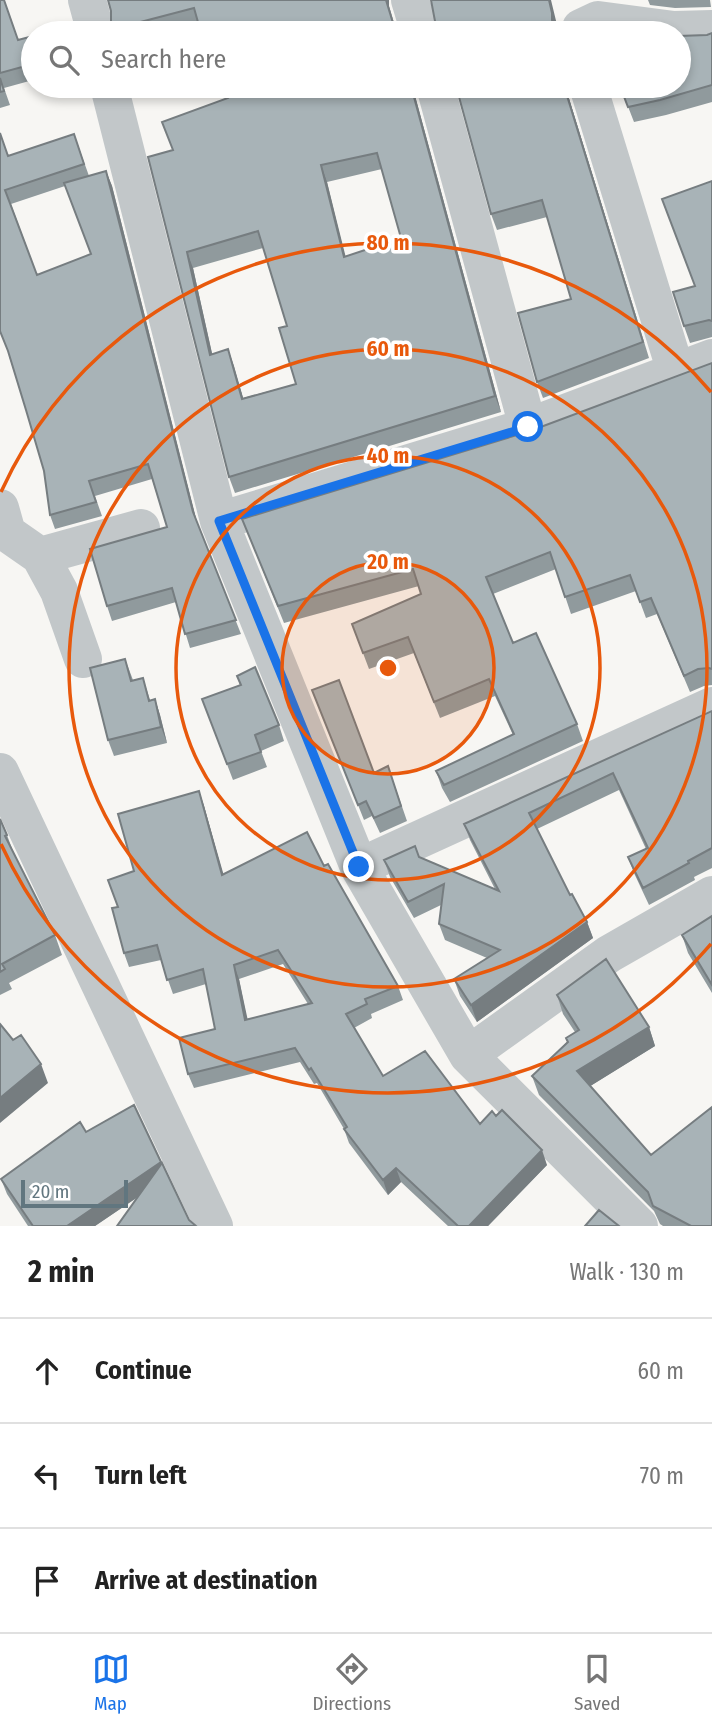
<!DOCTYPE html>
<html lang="en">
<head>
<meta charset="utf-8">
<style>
  :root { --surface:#fff; --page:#f6f6f6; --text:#222; --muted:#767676; --line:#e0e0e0; --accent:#1a73e8 }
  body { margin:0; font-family:"Fira Sans Condensed",sans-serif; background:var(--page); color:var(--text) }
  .scale { position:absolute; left:21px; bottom:18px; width:107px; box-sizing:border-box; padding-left:7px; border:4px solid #61767f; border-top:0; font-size:19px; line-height:24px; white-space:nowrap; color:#61767f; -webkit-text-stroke:5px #fff; paint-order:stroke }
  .stop { position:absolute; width:21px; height:21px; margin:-16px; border:5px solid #1a73e8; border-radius:50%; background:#fff }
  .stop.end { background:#1a73e8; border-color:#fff; box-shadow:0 2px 7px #0008 }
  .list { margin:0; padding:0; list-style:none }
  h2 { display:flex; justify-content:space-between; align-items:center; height:91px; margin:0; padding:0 28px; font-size:30px }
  h2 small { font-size:23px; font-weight:400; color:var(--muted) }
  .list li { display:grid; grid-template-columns:46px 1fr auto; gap:21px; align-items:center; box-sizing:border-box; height:105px; padding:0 28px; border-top:2px solid var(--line) }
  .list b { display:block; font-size:26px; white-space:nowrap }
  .list em { font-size:23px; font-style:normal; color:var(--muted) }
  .icon { flex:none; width:38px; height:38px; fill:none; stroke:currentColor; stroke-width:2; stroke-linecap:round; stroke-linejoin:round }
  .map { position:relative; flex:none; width:712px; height:1226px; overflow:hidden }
  .search { position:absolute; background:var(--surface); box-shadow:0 4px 10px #0003; left:21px; right:21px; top:21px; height:77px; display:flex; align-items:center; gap:18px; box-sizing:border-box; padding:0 24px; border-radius:38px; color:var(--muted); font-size:26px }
  .sheet { height:406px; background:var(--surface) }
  nav { display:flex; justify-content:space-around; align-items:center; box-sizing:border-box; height:98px; border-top:2px solid var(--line); background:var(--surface); font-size:19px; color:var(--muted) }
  nav a { display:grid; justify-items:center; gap:4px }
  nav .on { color:var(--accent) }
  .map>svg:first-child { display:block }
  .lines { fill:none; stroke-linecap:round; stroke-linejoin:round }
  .minor { stroke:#c2c7c9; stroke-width:38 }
  .wall { fill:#909a9d; fill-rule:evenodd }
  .shaded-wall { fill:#767d80 }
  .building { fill:#a8b3b7; stroke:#767d80; stroke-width:2; fill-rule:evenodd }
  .route { stroke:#1a73e8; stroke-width:9 }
  .ring { fill:none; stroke:#e8590c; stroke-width:3.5 }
  .centre { fill:#e8590c; stroke:#fff; stroke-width:3.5 }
  .ring-label { font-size:21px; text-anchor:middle; font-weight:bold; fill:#e8590c; stroke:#fff; stroke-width:7; stroke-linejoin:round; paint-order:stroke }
</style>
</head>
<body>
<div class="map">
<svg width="712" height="1226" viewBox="0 0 712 1226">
  <rect width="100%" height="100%" fill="#f7f6f3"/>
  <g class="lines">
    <path class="minor" d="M87 0 96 33
      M410 0 420 33
      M579 33 581 28 598 20 674 30 712 29
      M109 86 219 521 359 867 468 1055 639 1226
      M435 86 528 427
      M588 86 676 372
      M0 508 7 533 40 556 59 591 83 659
      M219 521 528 427 712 358
      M40 556 141 528
      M0 772 214 1226
      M359 867 712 706
      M468 1055 609 954 712 895"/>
  </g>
  <path class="wall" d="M0 0 18 40 33 36V80L4 88 10 105 0 108Z
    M108 0 389 6 199 25 166 33H107L106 31 111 21V11Z
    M648 0H710L711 7 675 8 650 5Z
    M712 33V102L666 115 634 122 620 86Z
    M414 92 501 412 235 493 229 477 148 157 173 151 228 98ZM382 169 401 238 345 257 327 182ZM263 248 287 326 296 384 243 398 228 349 212 354 193 268Z
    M567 92 649 358 543 398 537 382 571 299 547 217 497 230 491 214Z
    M0 133 8 156 74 134 89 176 106 171 112 186 197 523 241 634 190 648 176 602 112 621 107 606 167 527 152 479 95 496 102 516 55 529 50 515 44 471 26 410 9 356ZM65 186 91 254 37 275 11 204Z
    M712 181V337L690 343 684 326 695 286Z
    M712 363V685L704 686 690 692 657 614 646 618 636 591 571 614 556 569 493 594 513 643 577 724 583 741 450 802 442 788 436 771 513 735 495 696 440 718 414 653 369 669 352 624 421 594 419 586 284 623 242 519 530 431Z
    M125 659 133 680 143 678 150 700 155 699 160 715 167 743 114 756 108 740Z
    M237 676 279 725 284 741 261 751 267 767 233 780 202 699 240 685Z
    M312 690 374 773 388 766 407 821 380 833 372 816 364 820Z
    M712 711V868L694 877 695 880 649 905 634 873 628 857 646 849 619 790 537 829 570 895 587 922 593 938 477 1022 460 996 454 979 487 958 445 940 439 924 441 905 414 918 390 877 384 860 419 858 495 889 470 840 464 824Z
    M199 791 204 806 223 875 324 866 398 986 403 1000 371 1014 372 1018 354 1028 383 1076 480 1124 547 1165 488 1226H448L401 1182 388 1195 349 1143 344 1129 317 1083 314 1084 300 1062 194 1088 188 1074 215 1029 206 984 173 994 161 960 129 967 124 953 118 907 134 871ZM283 964 308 1004 247 1020 239 979Z
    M0 819 7 835 14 854 55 935 62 955 9 983 12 989 0 995Z
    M712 916V993L688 953 682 935Z
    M557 995 649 1027 655 1046 590 1086 712 1226H663L660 1224 654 1211 539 1095 532 1076 567 1042 566 1038 575 1032 563 1014Z
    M134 1105 189 1220 138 1197 95 1226H28L7 1194 1 1179Z"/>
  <path class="shaded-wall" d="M386 0H389V6L397 33Z
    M549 0H551L558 29V33H556L552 20Z
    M411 86H414V92L501 412 495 396Z
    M564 86H567V92L649 358Z
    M321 165 327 182 350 274 344 257Z
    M106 171 112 186 198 526 193 512Z
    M187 252 193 268 216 371 210 355Z
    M228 349 234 366 248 415 242 399Z
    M155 699 160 715 167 743 161 727Z
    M199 791 204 806 228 890 222 875Z
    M587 922 593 938 477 1022 471 1005Z
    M234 965 239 979 251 1035 245 1020Z
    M649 1027 655 1046 584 1090 577 1071Z
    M41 1064 48 1083 0 1123V1098Z
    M542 1150 547 1165 488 1226H469Z
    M161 1162 167 1177 95 1226H67Z
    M396 1168 401 1182 388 1195 383 1180Z"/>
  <path class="building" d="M0 0H4L18 40 33 36V64L0 73Z
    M108 0H386L393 23 399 32 401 33H201L194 8 106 31 111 21V11Z
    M431 0H549L552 13V20L557 33H427L430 31 435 21Z
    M712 33V85L660 100 628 107 620 86H679V36L707 35Z
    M0 78 4 91 0 92Z
    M223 86H411L495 396 229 477 148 157 173 150 162 122 228 98ZM377 153 401 238 344 257 321 165ZM258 231 287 326 279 328 296 384 242 399 228 349 210 355 187 252Z
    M456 86H564L643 342 537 382 518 313 571 299 542 200 491 214Z
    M0 133 8 156 74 134 84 164 5 190 37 275 91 254 64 183 106 171 193 512 236 620 185 634 172 588 107 606 90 549 167 527 148 464 89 481 96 502 50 515 44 471 26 410 8 351 0 331Z
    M712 181V321L709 320 684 326 673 292 695 286 662 199Z
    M712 363V669L709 668 698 669 684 676 651 598 640 602 630 575 565 597 550 552 486 577 513 643 536 633 577 724 444 785 436 771 514 734 489 679 434 702 408 637 363 653 352 624 421 594 413 569 278 606 242 519 530 431Z
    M125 659 131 681 143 678 149 701 155 699 161 727 108 740 90 668Z
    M255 667 279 725 255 735 261 752 227 764 202 699 241 685 237 676Z
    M339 680 374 773 388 766 401 806 374 818 366 801 358 805 312 690Z
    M712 711V848L688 861 689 863 643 888 628 857 648 848 613 773 529 813 570 895 572 894 587 922 471 1005 454 979 500 950 439 924 444 884 408 902 384 860 415 846 419 857 499 891 464 824Z
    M199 791 222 875 307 832 324 866 328 864 398 986 365 999 367 1004 346 1014 383 1076 425 1051 480 1124 492 1111 496 1116 502 1110 542 1150 469 1226H458L396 1168 383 1180 344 1129 347 1127 311 1068 309 1070 295 1048 188 1074 179 1038 215 1029 203 969 167 980 157 945 124 953 112 908 118 907 108 880 134 871 118 814ZM278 950 312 1003 245 1020 234 965Z
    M0 819 7 835 5 836 55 935 2 964 5 969 0 972Z
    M712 916V985L682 935Z
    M606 959 649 1027 577 1071 651 1155 712 1107V1226H691L653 1206 648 1192 532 1076 568 1042 566 1038 579 1030 557 995Z
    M0 1024 13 1040 21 1035 41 1064 0 1098Z
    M134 1105 161 1162 67 1226H33L1 1179 80 1122 86 1132Z
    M162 1163 189 1220 196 1226H117Z
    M599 1210 619 1226H585Z"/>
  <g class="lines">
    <path class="route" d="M359 867 219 521 528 427"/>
  </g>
  <circle cx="388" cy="668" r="106" fill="#e8590c" fill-opacity=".12"/>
  <g class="ring">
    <circle cx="388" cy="668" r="106"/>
    <circle cx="388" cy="668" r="212"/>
    <circle cx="388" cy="668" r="319"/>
    <path d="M711 944A425 425 0 0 1 1 844M1 492A425 425 0 0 1 711 392"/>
  </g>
  <circle cx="388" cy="668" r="10" class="centre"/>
  <g class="ring-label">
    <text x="388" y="250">80 m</text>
    <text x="388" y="356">60 m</text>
    <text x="388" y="463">40 m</text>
    <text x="388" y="569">20 m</text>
  </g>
</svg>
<div class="scale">20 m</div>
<div class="stop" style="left:528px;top:427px"></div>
<div class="stop end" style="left:359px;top:867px"></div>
<div class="search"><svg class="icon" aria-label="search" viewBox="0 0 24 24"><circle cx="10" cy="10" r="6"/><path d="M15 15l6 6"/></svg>Search here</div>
</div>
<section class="sheet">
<h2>2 min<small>Walk · 130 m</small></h2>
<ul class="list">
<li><svg class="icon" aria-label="ahead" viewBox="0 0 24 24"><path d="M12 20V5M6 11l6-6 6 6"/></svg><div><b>Continue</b></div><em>60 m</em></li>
<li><svg class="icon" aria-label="left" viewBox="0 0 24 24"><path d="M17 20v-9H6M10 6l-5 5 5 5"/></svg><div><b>Turn left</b></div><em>70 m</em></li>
<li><svg class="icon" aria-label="arrive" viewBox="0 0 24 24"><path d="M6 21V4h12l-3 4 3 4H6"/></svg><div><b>Arrive at destination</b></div></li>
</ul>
</section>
<nav>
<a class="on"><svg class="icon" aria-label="map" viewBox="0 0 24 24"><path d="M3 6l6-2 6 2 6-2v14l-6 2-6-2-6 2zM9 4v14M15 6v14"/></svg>Map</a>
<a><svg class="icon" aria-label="directions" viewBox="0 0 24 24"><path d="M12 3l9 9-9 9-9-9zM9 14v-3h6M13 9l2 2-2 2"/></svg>Directions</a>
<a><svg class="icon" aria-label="saved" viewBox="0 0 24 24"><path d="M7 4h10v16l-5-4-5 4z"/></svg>Saved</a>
</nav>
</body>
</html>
